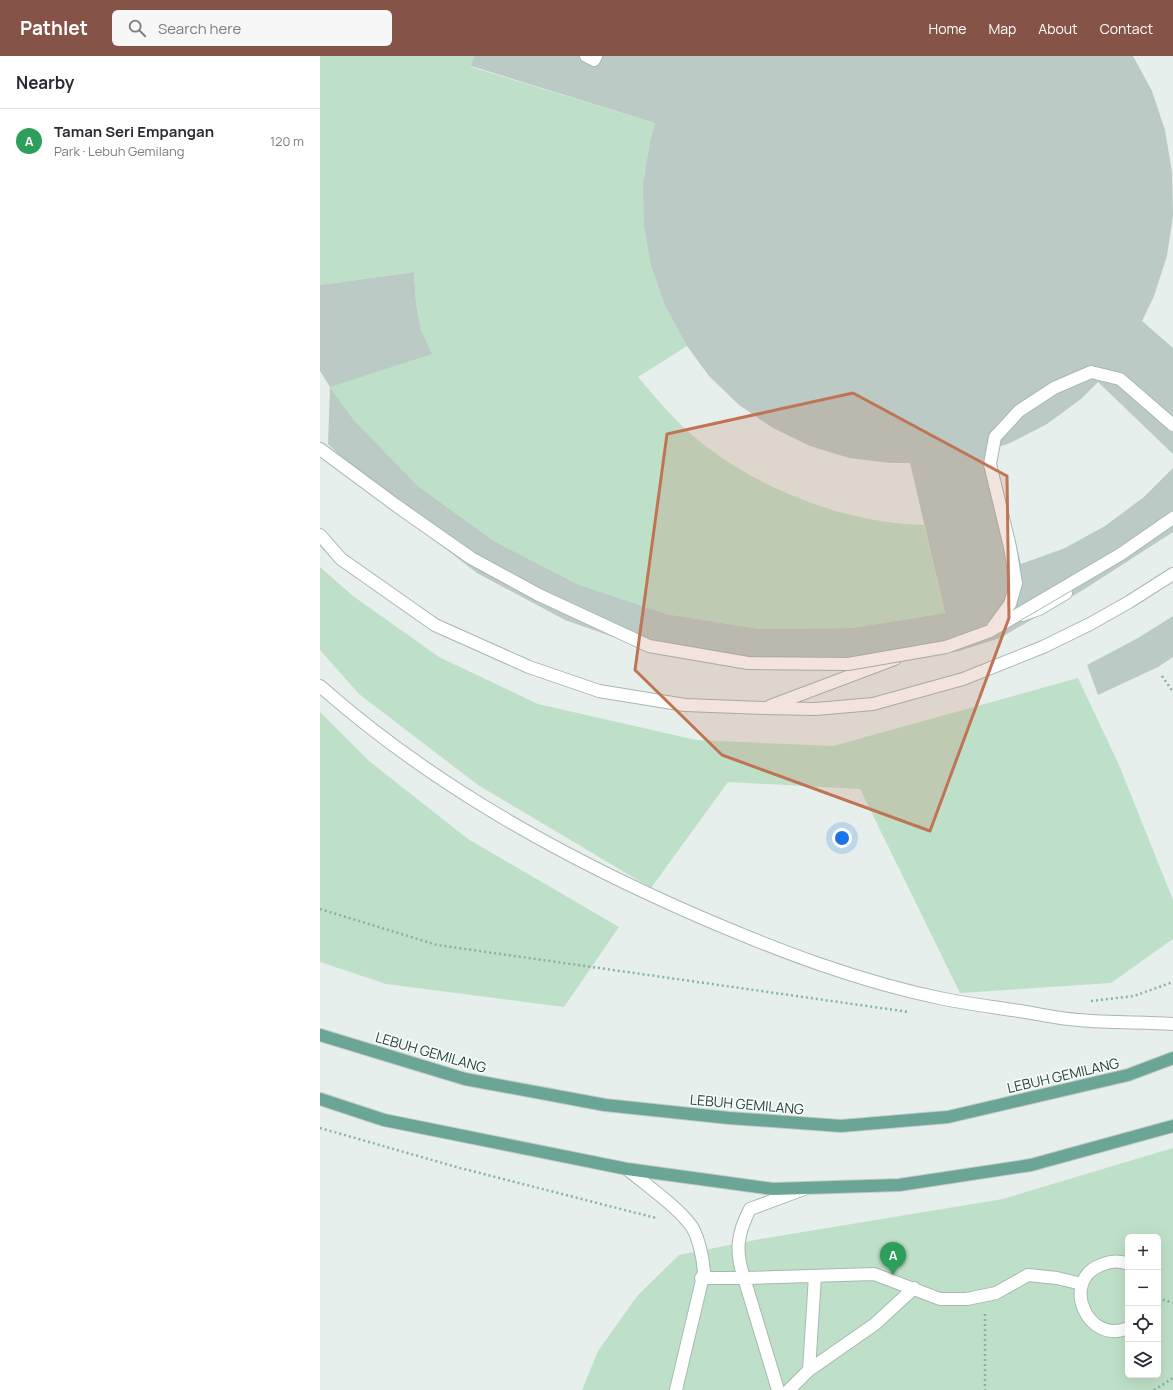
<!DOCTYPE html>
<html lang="en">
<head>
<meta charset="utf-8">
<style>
  :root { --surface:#fff; --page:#f7f7f7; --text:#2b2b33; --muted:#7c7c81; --line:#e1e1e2; --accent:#855347 }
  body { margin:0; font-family:Manrope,sans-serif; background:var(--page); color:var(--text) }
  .controls { position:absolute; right:12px; bottom:12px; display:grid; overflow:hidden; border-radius:6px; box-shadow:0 4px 16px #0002 }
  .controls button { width:36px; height:36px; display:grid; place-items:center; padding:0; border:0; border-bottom:1px solid var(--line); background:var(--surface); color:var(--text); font:20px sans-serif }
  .you { position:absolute; left:522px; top:782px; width:14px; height:14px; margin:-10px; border:3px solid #fff; border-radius:50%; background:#1a73e8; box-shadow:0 0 0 6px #1a73e833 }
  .badge { display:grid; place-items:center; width:26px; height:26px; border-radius:50%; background:var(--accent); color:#fff; font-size:13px; font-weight:700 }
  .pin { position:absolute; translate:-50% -33px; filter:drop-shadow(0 1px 2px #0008) }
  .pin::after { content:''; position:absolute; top:21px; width:14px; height:12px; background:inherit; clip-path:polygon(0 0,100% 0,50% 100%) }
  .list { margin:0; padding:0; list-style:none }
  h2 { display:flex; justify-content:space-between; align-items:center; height:52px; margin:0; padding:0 16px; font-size:17px }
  h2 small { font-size:13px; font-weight:400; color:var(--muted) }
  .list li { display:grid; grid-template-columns:26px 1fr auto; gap:12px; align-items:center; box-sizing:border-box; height:64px; padding:0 16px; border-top:1px solid var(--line) }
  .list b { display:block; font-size:15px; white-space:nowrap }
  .list p { margin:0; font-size:13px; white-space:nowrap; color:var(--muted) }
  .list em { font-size:13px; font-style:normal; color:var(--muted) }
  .icon { flex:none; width:22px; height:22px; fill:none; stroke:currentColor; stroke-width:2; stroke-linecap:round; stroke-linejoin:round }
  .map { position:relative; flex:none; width:853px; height:1334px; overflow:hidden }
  header { display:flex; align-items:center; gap:24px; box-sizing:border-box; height:56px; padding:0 20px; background:var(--accent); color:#fff }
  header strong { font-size:19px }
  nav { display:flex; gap:22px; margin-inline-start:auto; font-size:14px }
  .search { width:280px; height:36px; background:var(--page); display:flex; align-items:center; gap:10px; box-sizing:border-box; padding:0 14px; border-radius:6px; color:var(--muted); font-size:15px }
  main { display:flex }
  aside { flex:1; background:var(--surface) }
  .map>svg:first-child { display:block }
  .green { fill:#bfe0c8; fill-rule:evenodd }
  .building { fill:#bbcac4 }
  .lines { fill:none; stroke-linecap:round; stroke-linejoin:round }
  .service-casing { stroke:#a8b8b2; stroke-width:14 }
  .minor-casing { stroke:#a8b8b2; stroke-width:14 }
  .primary-casing { stroke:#c2cac8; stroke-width:14 }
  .path { stroke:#86b3a5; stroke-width:2.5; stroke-dasharray:2 3; stroke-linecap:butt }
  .service { stroke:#fff; stroke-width:12 }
  .minor { stroke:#fff; stroke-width:12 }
  .primary { stroke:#6aa596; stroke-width:12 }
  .service-bridge-casing { stroke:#a8b8b2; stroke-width:14; stroke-linecap:butt }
  .service-bridge { stroke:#fff; stroke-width:12 }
  .marked { fill:#c07456; fill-opacity:0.2; stroke:#c07456; stroke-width:3; stroke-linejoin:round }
  .labels { text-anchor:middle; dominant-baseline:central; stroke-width:3.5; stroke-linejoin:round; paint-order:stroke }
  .street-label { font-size:14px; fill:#24423a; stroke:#f7fbf9 }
</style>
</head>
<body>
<header>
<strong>Pathlet</strong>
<div class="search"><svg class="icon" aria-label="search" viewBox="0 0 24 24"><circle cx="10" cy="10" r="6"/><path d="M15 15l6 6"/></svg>Search here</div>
<nav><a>Home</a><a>Map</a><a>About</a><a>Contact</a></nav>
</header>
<main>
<aside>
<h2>Nearby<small></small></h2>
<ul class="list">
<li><span class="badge" style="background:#2e9e5b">A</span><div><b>Taman Seri Empangan</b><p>Park · Lebuh Gemilang</p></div><em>120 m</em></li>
</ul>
</aside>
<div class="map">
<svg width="853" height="1334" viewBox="0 0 853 1334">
  <rect width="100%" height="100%" fill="#e6efeb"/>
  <path class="green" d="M0 0H154L151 11 335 67 330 85 323 127 331 210 345 250 367 290 318 321C335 341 352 361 372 379 434 432 523 467 604 469L625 557 532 572 439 573 346 558 257 528 174 485 98 430 33 363 10 331 101 274 96 247 94 216 0 229Z
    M0 511 33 540 119 601 218 648 376 684 513 690 758 622 799 709 853 844V883L791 927 640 937 540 733 408 726 331 832 158 729 39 638 0 594Z
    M0 656 49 705 148 783 299 871 244 951 66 928 0 906Z
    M853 1092V1334H262L278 1295 318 1239 359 1199 440 1183 683 1143ZM808 1181H838V1319H808Z"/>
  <path class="building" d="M154 0H813L832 35 845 74 852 116 853 159 847 200 834 240 822 265 853 292V398L778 326 761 343 727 368 690 387 673 393 701 508 745 492 785 470 824 441 853 412V476L763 534 680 582 639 595 538 614 438 613 339 597 245 564 157 517 78 456 8 388 10 331 33 363 98 430 174 485 257 528 346 558 439 573 532 572 625 557 590 407H570L529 402 490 390 453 372 419 349 389 320 367 290 345 250 331 210 324 169 323 127 330 85 335 67 151 10Z
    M94 216 96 247 101 274 112 298 10 331 0 315V229Z
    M853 560V601L838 611 778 639 767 609 818 582Z"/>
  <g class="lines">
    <g class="service-casing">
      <path id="service" d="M266 0 274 4 276 0
        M0 393 77 450 151 502 219 539
        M0 479 21 503 115 569 209 611 279 635 365 649 443 652 496 653 553 648 643 623 723 591 770 568 809 546 853 518
        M702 559 719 553 746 537
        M0 630C112 729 244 802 380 861 459 895 540 926 624 943 649 948 674 951 699 955 719 958 739 963 759 964 790 967 822 966 853 968
        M450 650 575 603"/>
    </g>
    <g class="minor-casing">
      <path id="minor" d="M307 1113C325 1128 359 1152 372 1171 379 1183 383 1202 384 1216L356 1334
        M484 1133 430 1153C417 1178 415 1195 424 1222L554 1218 620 1243H647L676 1237 708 1219 737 1222 762 1228
        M808 1208C799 1204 790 1205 781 1209 740 1224 767 1290 808 1272
        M381 1222H424L458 1334
        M489 1314 495 1220
        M469 1334 489 1314 555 1268 594 1232"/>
    </g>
    <g class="primary-casing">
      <path id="primary" d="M0 979 145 1023 285 1049 409 1062 521 1070 628 1061 808 1019 853 1002
        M0 1043 64 1064 307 1113 453 1133 579 1129 711 1109 853 1070"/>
    </g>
    <path class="path" d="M842 620 853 636
      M0 853 117 889 589 956
      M771 945 814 940 853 926
      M0 1072 140 1112 336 1162
      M838 1242 853 1247
      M665 1258V1334
      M834 1334 853 1322"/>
    <use href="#service" class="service"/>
    <use href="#minor" class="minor"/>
    <use href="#primary" class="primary"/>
    <g class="service-bridge-casing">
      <path id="service-bridge" d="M219 539 329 590 428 607 528 608 626 591 670 575 801 498 853 462
        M673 571 690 548 696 527 690 491 670 408 675 381 699 355 734 332 771 316 800 323 853 369"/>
    </g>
    <use href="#service-bridge" class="service-bridge"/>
  </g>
  <path class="marked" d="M533 337 687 420 689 562 610 775 402 699 315 614 347 378Z"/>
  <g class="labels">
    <g class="street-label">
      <text transform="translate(111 996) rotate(16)">LEBUH GEMILANG</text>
      <text transform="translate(743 1019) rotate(-13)">LEBUH GEMILANG</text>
      <text transform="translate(427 1048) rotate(5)">LEBUH GEMILANG</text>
    </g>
  </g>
</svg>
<div class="controls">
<button>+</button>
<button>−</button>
<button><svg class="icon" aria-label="locate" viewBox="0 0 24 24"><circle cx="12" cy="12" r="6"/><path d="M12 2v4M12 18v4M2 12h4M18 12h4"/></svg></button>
<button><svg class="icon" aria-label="layers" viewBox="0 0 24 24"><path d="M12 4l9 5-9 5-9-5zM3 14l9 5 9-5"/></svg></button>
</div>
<div class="you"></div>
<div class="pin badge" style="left:573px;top:1219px;background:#2e9e5b">A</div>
</div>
</main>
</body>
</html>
